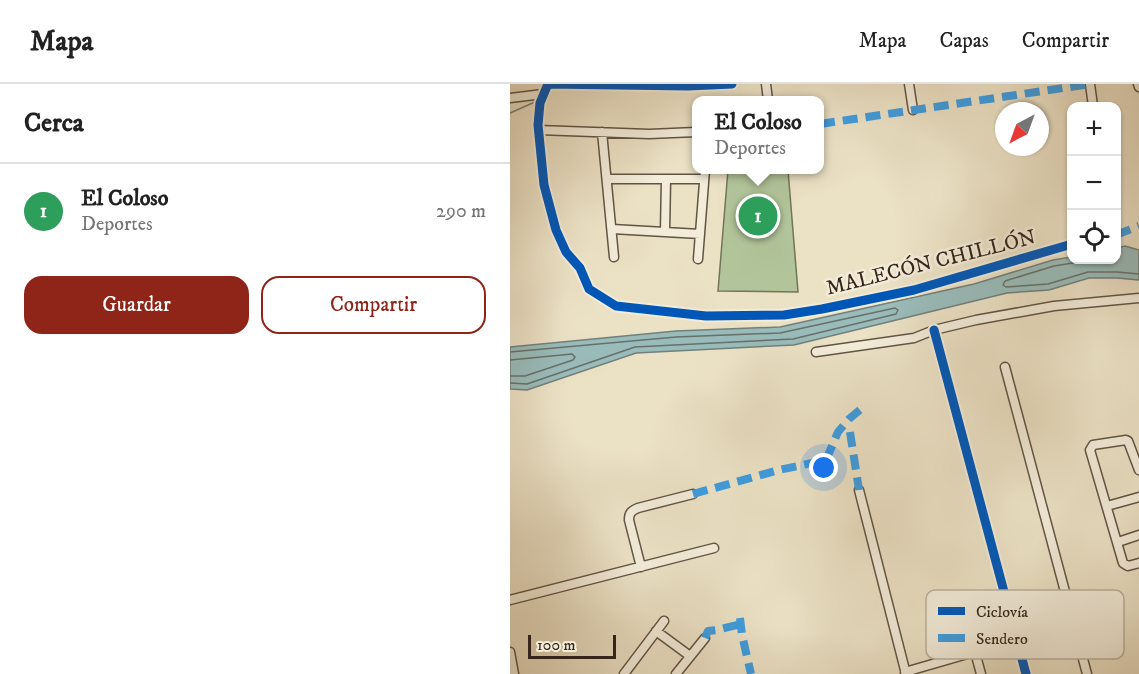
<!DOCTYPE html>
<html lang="es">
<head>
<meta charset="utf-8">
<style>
  :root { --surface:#fff; --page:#f6f6f6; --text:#222; --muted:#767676; --line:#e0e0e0; --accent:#8f2418 }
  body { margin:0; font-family:"IM FELL DW Pica",serif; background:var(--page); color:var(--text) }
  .controls { position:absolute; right:18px; top:18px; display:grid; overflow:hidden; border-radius:12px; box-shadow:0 2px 4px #0004 }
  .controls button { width:54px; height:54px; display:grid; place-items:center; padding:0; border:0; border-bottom:2px solid var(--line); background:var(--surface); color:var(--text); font:30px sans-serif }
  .compass { position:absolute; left:485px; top:18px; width:54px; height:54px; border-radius:50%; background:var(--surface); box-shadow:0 2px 4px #0004; rotate:221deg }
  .scale { position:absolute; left:18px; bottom:15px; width:88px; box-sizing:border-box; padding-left:6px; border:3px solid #35251a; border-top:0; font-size:16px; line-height:21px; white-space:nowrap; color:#35251a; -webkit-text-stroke:4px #f2ecd9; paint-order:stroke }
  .you { position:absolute; left:314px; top:384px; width:21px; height:21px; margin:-15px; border:4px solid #fff; border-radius:50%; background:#1a73e8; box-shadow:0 0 0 9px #1a73e833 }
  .badge { display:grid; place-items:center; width:39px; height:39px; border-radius:50%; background:var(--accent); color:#fff; font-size:20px; font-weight:700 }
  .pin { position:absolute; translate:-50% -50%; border:3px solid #fff; box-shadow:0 2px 6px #0006 }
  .popup { position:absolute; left:182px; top:12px; width:132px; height:78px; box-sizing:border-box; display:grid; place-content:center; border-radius:12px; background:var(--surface); filter:drop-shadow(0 2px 4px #0005); font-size:20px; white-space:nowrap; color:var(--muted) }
  .popup b { font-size:22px; color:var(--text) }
  .popup::after { content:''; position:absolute; left:50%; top:100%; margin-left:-12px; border:12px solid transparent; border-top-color:var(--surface) }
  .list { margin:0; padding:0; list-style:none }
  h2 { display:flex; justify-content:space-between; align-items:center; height:78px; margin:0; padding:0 24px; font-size:26px }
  h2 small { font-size:20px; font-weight:400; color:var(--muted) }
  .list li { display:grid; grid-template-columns:39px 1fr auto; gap:18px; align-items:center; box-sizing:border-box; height:96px; padding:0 24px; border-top:2px solid var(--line) }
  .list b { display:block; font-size:22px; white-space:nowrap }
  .list p { margin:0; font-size:20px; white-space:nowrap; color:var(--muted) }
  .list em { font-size:20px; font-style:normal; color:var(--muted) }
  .actions { display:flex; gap:12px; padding:18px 24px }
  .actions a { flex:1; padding:14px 0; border:2px solid var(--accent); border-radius:18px; text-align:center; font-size:21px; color:var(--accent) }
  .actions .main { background:var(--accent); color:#fff }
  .icon { flex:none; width:33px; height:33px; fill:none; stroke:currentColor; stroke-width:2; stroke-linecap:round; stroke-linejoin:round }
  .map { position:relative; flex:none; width:629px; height:590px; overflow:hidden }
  header { display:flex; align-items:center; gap:36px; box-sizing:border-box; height:84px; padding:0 30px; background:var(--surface); border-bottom:2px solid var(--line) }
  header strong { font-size:28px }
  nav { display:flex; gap:33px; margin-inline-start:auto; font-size:21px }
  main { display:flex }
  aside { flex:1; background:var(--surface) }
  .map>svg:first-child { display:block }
  .green { fill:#b1c49a; stroke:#73745a; stroke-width:1.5 }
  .water { fill:#99bcbb; stroke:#71807b; stroke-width:1.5 }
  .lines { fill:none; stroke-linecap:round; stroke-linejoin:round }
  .shore { stroke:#67706a; stroke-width:1.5 }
  .stream { stroke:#71807b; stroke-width:1.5 }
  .minor-casing { stroke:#625445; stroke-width:11 }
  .minor { stroke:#f2ecd9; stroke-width:8 }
  .quiet { stroke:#3e9cdf; stroke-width:8; stroke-dasharray:15 8; stroke-linecap:butt }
  .cycleway-casing { stroke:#f2ecd9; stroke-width:13 }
  .cycleway { stroke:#0057b8; stroke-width:9 }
  .labels { text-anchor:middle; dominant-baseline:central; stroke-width:5; stroke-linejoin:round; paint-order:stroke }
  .street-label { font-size:21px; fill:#35251a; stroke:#f2ecd9 }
  .key { fill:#f2ecd9; stroke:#b9b0a0; stroke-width:1.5 }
  .key-label { font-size:16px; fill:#35251a }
</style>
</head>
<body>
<header>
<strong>Mapa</strong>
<nav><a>Mapa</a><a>Capas</a><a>Compartir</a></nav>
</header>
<main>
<aside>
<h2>Cerca<small></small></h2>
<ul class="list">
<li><span class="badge" style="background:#2e9e5b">1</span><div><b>El Coloso</b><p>Deportes</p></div><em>290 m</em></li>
</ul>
<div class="actions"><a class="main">Guardar</a><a>Compartir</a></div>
</aside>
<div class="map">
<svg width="629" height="590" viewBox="0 0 629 590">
  <rect width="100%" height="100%" fill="#ebe1c5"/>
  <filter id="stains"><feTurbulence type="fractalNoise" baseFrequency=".00333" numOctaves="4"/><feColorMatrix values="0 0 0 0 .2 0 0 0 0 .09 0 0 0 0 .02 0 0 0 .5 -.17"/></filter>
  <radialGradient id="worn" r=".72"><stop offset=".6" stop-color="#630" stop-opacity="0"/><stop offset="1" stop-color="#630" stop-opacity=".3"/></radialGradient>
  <path class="green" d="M218 86H278L288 208 208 207Z"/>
  <path class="water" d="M615 162 629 166V196L607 194H579L539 206 497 209 284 261 126 269 17 306 0 305V263L166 247 270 243 464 200 543 176 561 173 562 176H606L607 164Z"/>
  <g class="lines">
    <path class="shore" d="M566 176 563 179 544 182 495 197 493 201 496 203 538 200 578 188H607L629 190
      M0 268 166 253 270 249 385 224 388 226 386 230 283 255 125 263 17 300 0 299
      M0 276 62 270 65 273 63 276 15 292H0"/>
    <path class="stream" d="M0 29 27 17"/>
    <g class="minor-casing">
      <path id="minor" d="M222 0 178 2 38 0 30 19 28 41 34 101 46 146 56 168 70 184 79 205 106 222 196 232 274 231 312 225 404 206 562 160
        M256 0 258 16
        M399 0 403 26
        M580 0 583 22
        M628 0 629 3
        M0 14 33 10
        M28 46 139 50 186 48
        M92 48 104 173
        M97 95H194
        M102 145 190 150
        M155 148 156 95
        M188 175 195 86
        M424 246 516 590
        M306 268 404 254 424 246 466 236 544 222 629 214
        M495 283 577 590
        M629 386 618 357 616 356 583 361 580 366 613 479 618 482 629 479
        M349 406 396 590
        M597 422 629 413
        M608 458 629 451
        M131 483 119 436C119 429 121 427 128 424L183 410
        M0 516 204 464
        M443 540 498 523
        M146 547 180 572
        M0 568 4 590
        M465 568 471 590
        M395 588 564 539
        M114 590 154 537
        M166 590 195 554"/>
    </g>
    <use href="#minor" class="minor"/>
    <path class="quiet" d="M310 40 580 0
      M606 149H611L629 142
      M340 348 349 406
      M183 410 269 386 316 376 328 348 339 335 351 325
      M230 534 232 551 241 590
      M195 554 198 547 207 546 231 540"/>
    <g class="cycleway-casing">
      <path id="cycleway" d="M222 0 178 2 38 0 30 19 28 41 34 101 46 146 56 168 70 184 79 205 106 222 196 232 274 231 312 225 404 206 562 160
        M424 246 516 590"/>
    </g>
    <use href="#cycleway" class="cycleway"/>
  </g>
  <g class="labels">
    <g class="street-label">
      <text transform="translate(421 179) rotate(-14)">MALECÓN CHILLÓN</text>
    </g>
  </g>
  <rect x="416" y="506" width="198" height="69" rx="9" class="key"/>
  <rect x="428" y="523" width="27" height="8" fill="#0057b8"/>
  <rect x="428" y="550" width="27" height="8" fill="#3e9cdf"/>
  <g class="key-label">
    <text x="466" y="533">Ciclovía</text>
    <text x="466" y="560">Sendero</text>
  </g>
  <rect width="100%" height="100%" filter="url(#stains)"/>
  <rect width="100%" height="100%" fill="url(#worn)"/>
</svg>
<div class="controls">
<button>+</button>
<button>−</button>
<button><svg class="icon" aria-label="locate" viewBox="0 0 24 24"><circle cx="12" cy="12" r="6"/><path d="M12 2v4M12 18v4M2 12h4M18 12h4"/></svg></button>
</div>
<svg class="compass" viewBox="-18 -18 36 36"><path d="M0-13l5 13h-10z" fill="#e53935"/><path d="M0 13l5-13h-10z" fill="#767676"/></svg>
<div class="scale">100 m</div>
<div class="you"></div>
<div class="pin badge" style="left:248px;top:132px;background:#2e9e5b">1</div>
<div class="popup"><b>El Coloso</b>Deportes</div>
</div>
</main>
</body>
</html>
